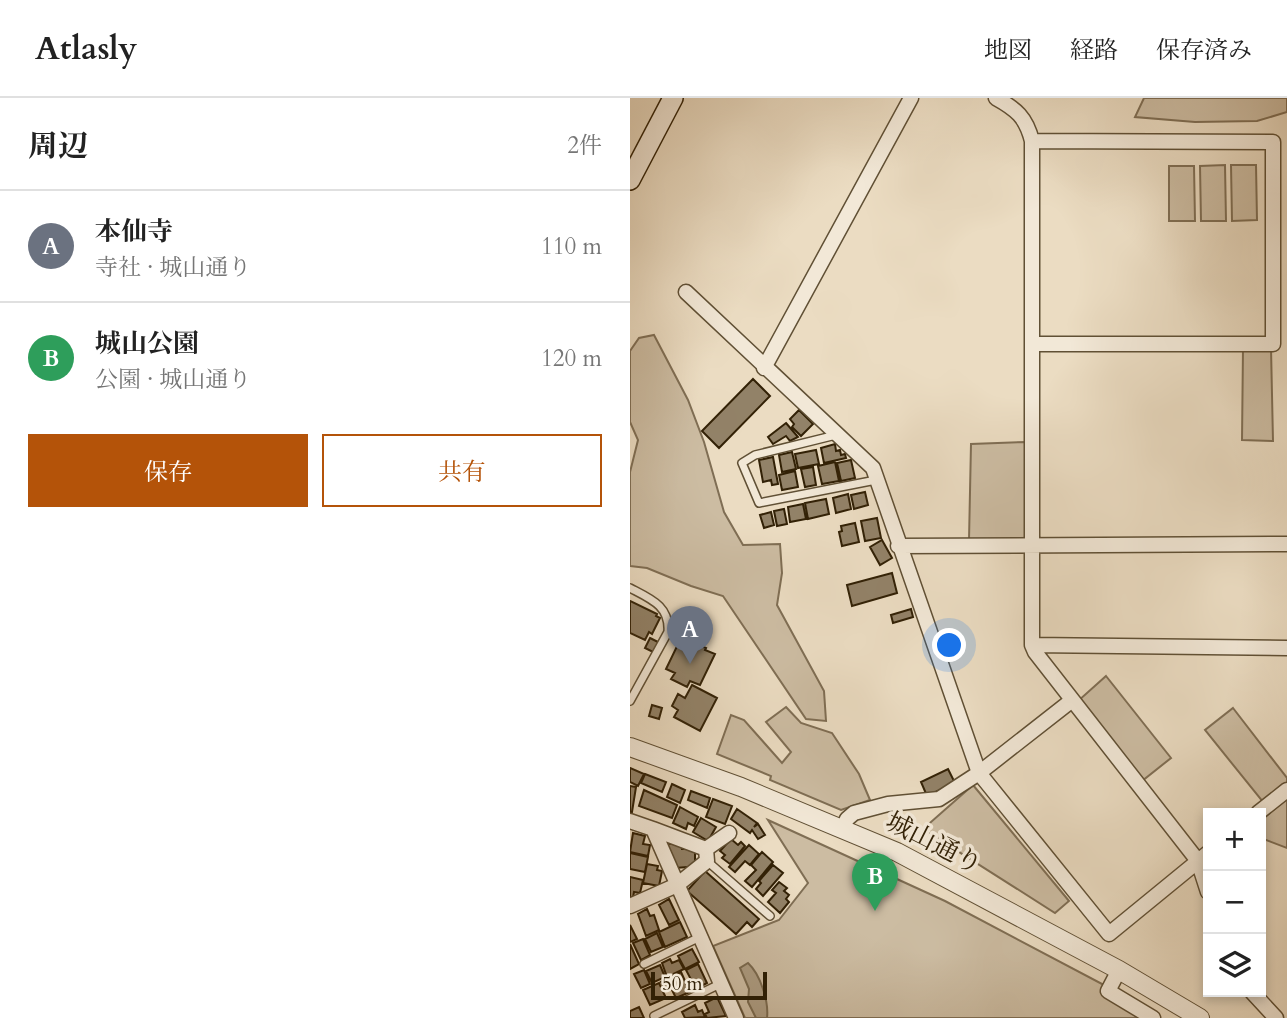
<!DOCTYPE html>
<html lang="ja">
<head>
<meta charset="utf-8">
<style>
  :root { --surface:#fff; --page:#f6f6f6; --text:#222; --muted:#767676; --line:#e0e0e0; --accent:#b45309 }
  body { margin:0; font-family:Cardo,"Noto Serif JP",serif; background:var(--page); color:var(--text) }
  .controls { position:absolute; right:21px; bottom:21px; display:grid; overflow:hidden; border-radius:0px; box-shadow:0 4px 10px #0003 }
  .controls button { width:63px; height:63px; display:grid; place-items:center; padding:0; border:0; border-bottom:2px solid var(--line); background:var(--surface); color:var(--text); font:35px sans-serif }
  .scale { position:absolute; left:21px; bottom:18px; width:116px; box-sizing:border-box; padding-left:7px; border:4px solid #322106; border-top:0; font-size:19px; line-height:24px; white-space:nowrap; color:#322106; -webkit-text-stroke:5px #f2e8d7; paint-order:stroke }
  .you { position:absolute; left:320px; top:548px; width:24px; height:24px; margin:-18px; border:5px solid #fff; border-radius:50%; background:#1a73e8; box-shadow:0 0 0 10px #1a73e833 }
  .badge { display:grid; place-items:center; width:46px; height:46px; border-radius:50%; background:var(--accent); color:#fff; font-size:23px; font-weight:700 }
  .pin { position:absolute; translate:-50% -58px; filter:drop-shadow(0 2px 4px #0008) }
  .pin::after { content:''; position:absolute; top:37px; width:24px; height:21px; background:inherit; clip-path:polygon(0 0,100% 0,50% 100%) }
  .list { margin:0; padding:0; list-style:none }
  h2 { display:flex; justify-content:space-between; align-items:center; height:91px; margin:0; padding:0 28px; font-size:30px }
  h2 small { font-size:23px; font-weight:400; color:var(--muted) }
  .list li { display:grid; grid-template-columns:46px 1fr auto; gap:21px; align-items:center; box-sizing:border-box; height:112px; padding:0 28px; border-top:2px solid var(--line) }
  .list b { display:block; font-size:26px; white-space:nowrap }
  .list p { margin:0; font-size:23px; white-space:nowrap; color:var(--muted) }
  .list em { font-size:23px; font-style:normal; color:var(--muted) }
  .actions { display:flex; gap:14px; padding:21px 28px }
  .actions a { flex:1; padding:16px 0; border:2px solid var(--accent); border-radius:0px; text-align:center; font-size:24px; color:var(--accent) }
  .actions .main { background:var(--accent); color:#fff }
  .icon { flex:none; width:38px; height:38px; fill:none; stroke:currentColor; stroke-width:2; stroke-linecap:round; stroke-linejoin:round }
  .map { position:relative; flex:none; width:657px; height:920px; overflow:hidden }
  header { display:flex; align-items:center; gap:42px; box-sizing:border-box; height:98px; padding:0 35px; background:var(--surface); border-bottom:2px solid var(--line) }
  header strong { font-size:33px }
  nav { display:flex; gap:38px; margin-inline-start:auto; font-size:24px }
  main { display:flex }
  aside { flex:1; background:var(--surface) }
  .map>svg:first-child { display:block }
  .green { fill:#ccbca2; stroke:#7f6e54; stroke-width:2 }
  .water { fill:#ac9c82; stroke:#7b6b50; stroke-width:2 }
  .building { fill:#928268; stroke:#322106; stroke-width:2 }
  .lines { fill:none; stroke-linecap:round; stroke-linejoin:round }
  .service-casing { stroke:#605035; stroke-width:10 }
  .minor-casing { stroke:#605035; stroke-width:17 }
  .tertiary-casing { stroke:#605035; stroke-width:20 }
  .secondary-casing { stroke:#322106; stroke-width:22 }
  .service { stroke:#f2e8d7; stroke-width:7 }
  .minor { stroke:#f2e8d7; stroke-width:14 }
  .tertiary { stroke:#f2e8d7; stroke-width:18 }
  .secondary { stroke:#f2e8d7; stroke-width:19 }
  .labels { text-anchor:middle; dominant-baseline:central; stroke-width:7; stroke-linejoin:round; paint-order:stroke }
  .street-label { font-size:26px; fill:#322106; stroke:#f2e8d7 }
</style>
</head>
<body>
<header>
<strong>Atlasly</strong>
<nav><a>地図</a><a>経路</a><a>保存済み</a></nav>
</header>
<main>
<aside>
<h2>周辺<small>2件</small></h2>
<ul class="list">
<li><span class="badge" style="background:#6b7280">A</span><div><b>本仙寺</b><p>寺社 · 城山通り</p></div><em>110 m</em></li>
<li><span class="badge" style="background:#2e9e5b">B</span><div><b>城山公園</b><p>公園 · 城山通り</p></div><em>120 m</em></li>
</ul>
<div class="actions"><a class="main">保存</a><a>共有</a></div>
</aside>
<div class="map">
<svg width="657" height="920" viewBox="0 0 657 920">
  <rect width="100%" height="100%" fill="#ebdcc2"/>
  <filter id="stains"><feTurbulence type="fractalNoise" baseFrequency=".00286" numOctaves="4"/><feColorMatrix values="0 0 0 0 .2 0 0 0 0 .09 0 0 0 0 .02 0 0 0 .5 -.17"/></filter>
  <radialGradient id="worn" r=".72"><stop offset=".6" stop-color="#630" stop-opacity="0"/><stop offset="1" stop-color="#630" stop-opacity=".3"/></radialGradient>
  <path class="green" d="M514 0H657V14L627 23 565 24 505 19Z
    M595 67 596 123H571L570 68Z
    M601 67H626L627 122 602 123Z
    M539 68H564L565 123H539Z
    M24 237 58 302 74 344 94 414 113 447 150 446 152 475 147 507 194 593 196 623 176 621 93 498 61 488 17 470 0 468V374L8 342 0 324V253L9 240Z
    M641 250 643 343 612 342 613 251Z
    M396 344 397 444 339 442 341 346Z
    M476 578 541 660 512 683 448 603Z
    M156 609 171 625 202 635 229 676 240 702 211 712 140 682 141 678 87 656 101 617 114 622 152 665 161 654 136 624Z
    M603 610 657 680V687L633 704 575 632Z
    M343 687 439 803 425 815 293 731Z
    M657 701V750L631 740V722Z
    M138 722 315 803 474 887 471 894 515 920H115L83 848 149 822 178 785Z"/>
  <path class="water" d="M118 865C130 876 139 903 137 920H126L118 904 119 891 110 870Z"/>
  <path class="building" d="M123 281 140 298 89 350 72 333Z
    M169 312 183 326 171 338 162 329 164 326 160 321Z
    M156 325 168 339 160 343 156 338 143 346 138 339Z
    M205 346 206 353 210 352 211 357 215 356 216 360 194 365 191 350Z
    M186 352 189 366 168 370 165 356Z
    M162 354 166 371 152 374 149 357Z
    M143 359 148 386 142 387 141 382 133 384 129 362Z
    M221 362 225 380 211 383 207 365Z
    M205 364 209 383 192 386 188 368Z
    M183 369 186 387 175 389 171 371Z
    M165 373 168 389 152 392 149 377Z
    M235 394 238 407 224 411 221 397Z
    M218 396 221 411 206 415 203 400Z
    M196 401 199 416 178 421 175 405Z
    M173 406 176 421 160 424 158 409Z
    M154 411 157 426 147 428 144 413Z
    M141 414 144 427 134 430 130 417Z
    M247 420 251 440 235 443 231 423Z
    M225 425 229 444 212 448 209 434 212 433 211 428Z
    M252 442 262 460 250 467 240 449Z
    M262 475 267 495 222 508 217 487Z
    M0 503 27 516 26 518 30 520 22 536 19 534 15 542 0 535Z
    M281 511 283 519 263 525 261 517Z
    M20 540 30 545 25 555 15 550Z
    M51 540 76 550 75 552 85 556 70 587 60 583 57 589 41 581 45 575 36 571Z
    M62 587 87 600 70 633 44 619 48 612 42 608 48 596 55 600Z
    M22 607 32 610 29 621 19 618Z
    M0 670 14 676 8 688 0 684Z
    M318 671 325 685 297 698 291 684Z
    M15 676 36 684 32 694 11 685Z
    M42 686 55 692 50 705 37 699Z
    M0 688 6 689 2 714H0Z
    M14 692 47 707 42 720 9 708Z
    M61 693 80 700 77 710 58 702Z
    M83 701 102 708 95 726 76 719Z
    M50 709 68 719 64 728 58 725 56 731 43 725Z
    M107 711 127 725 124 729 128 726 135 737 128 741 122 732 120 735 101 721Z
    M71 720 86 729 78 743 63 734Z
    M3 735 15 738 13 746 20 747 18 758 0 754Z
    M101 741 108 747 111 744 115 748 100 766 92 760 95 757 90 753Z
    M51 745 52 751H65V765L58 769 45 770 36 746Z
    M119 747 129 756 120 767 115 763 105 774 99 769Z
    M132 754 143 764 122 789 115 783 126 772 121 767Z
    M0 755 18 759 15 774 0 771Z
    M17 766 28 768 27 772 32 773 29 788 13 785Z
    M143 767 153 775 133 798 126 791 131 785 129 783Z
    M75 773 129 821 122 829 117 824 106 836 57 793Z
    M0 779 13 782 10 795 4 794 3 800 0 799Z
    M149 784 157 790 154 793 159 797 156 801 159 804 150 815 138 804 146 795 142 792Z
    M39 801 49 822 39 827 29 807Z
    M17 811 20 818 24 817 29 832 16 838 8 816Z
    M50 824 57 839 35 849 29 834Z
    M0 827 7 841 0 844Z
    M27 835 33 849 21 854 15 841Z
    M13 841 20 857 11 862 3 845Z
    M0 846 9 866 0 871Z
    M62 851 69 864 55 871 48 858Z
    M40 861 42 865 49 862 54 871 37 879 32 865Z
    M68 866 77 885 66 891 56 872Z
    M30 867 35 879 22 885 16 873Z
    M14 872 20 886 11 890 4 876Z
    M51 874 60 894 46 900 40 888 35 891 31 884Z
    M29 885 36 900 20 907 13 892Z
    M87 899 96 918 77 920 75 916 79 914 75 905Z
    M65 907 68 914 72 912 75 919 55 920 52 914Z
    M9 909 14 920H0V913Z"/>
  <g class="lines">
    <g class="service-casing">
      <path id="service" d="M206 337 125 357 112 365 129 405 246 382
        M0 490C21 501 40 508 38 534L0 603
        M77 763 140 818
        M14 866 70 839
        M24 918 90 886"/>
    </g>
    <g class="minor-casing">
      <path id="minor" d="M366 0C386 11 396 19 402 43V547L405 554 568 763 578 794
        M56 194 243 370 349 675 479 836 578 755
        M402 246H643V44L402 43
        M134 270 281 0
        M268 448 657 446
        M402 547 657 550
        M628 715 657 692
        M0 723 23 731 106 920
        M213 730 217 721 224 715 258 706 309 701 349 675 441 603
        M76 751 99 735
        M0 808 47 787 77 763 76 751 23 731
        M489 872 478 893 523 920
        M622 894 646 920"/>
    </g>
    <g class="tertiary-casing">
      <path id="tertiary" d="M0 649 111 689 267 754 489 872 570 920"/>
    </g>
    <g class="secondary-casing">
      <path id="secondary" d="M0 82 43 0"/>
    </g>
    <use href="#service" class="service"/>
    <use href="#minor" class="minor"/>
    <use href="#tertiary" class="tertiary"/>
    <use href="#secondary" class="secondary"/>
  </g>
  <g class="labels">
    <g class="street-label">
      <text transform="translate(304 745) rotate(27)">城山通り</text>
    </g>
  </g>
  <rect width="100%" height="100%" filter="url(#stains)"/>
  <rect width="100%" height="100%" fill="url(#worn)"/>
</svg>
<div class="controls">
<button>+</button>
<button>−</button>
<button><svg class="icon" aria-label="layers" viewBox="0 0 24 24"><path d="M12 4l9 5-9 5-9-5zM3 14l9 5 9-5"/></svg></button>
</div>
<div class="scale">50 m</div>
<div class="you"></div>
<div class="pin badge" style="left:60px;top:566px;background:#6b7280">A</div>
<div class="pin badge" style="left:245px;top:813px;background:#2e9e5b">B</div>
</div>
</main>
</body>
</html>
